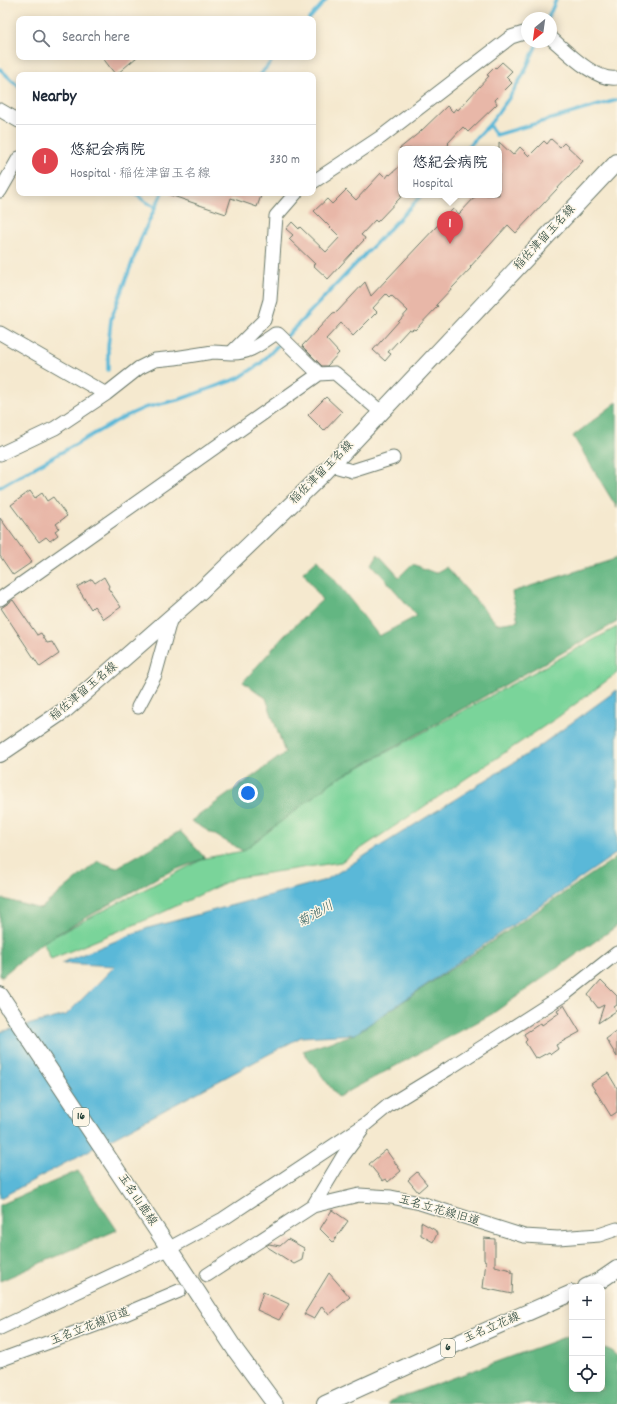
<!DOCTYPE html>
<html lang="en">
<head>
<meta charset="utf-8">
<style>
  :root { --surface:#fff; --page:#f6f6f7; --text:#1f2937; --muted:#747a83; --line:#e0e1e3; --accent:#0f766e }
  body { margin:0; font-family:Dekko,"Klee One",sans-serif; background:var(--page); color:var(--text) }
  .controls { position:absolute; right:12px; bottom:12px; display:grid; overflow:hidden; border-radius:8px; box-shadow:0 2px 10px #0003 }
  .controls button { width:36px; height:36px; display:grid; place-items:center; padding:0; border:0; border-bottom:1px solid var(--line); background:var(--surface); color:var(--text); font:20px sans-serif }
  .compass { position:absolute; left:521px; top:12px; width:36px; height:36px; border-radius:50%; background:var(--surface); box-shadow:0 2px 10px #0003; rotate:209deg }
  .you { position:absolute; left:248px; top:793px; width:14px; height:14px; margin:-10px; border:3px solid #fff; border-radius:50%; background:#1a73e8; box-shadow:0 0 0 6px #1a73e833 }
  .badge { display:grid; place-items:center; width:26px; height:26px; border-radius:50%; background:var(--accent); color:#fff; font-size:13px; font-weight:700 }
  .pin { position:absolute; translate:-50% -33px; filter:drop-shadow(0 1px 2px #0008) }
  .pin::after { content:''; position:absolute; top:21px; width:14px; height:12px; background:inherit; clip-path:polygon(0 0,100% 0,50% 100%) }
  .popup { position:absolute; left:398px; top:146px; width:104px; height:52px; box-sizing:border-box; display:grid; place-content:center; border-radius:8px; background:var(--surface); filter:drop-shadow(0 1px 3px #0005); font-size:13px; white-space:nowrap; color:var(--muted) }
  .popup b { font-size:15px; color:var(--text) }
  .popup::after { content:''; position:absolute; left:50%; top:100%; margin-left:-8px; border:8px solid transparent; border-top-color:var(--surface) }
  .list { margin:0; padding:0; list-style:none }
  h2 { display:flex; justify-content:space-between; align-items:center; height:52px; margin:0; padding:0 16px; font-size:17px }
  h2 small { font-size:13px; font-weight:400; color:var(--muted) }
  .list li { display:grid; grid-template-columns:26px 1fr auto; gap:12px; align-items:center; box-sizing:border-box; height:72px; padding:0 16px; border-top:1px solid var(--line) }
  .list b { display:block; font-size:15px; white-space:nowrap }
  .list p { margin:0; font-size:13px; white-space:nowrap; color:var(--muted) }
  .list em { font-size:13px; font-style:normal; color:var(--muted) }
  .icon { flex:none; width:22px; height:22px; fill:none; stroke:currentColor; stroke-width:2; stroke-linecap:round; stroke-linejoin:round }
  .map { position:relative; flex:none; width:617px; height:1404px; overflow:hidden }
  .search { position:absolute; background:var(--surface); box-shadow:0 2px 10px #0003; left:16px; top:16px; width:300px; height:44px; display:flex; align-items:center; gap:10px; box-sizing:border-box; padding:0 14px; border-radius:8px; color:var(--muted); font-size:15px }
  .panel { position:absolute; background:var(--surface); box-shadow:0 2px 10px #0003; left:16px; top:72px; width:300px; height:124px; border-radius:8px }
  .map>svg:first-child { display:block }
  .green { fill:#7ad49a; stroke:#4c8867 }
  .forest { fill:#63b682; stroke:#417a5b }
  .water { fill:#5ab8d8; stroke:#3c7a86 }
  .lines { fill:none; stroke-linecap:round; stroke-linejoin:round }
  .stream { stroke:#5ab8d8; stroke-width:3.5 }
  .building { fill:#e8b7a8 }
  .minor-casing { stroke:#6a796a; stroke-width:15 }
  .major-casing { stroke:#6a796a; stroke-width:18 }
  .minor { stroke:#fff; stroke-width:13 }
  .major { stroke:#fff; stroke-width:16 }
  .labels { text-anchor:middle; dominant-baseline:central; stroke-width:3; stroke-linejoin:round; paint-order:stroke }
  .shield { fill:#fcf5e5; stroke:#617469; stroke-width:1 }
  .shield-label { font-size:11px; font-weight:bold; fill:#1f3d34 }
  .street-label { font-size:12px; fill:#1f3d34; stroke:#fcf5e5 }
  .water-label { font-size:13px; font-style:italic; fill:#2e5c5d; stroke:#fcf5e5 }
</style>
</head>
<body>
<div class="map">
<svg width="617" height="1404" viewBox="0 0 617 1404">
  <rect width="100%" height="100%" fill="#fcf5e5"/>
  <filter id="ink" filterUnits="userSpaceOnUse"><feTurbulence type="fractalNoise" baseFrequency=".025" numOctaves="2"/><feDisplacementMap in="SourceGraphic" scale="8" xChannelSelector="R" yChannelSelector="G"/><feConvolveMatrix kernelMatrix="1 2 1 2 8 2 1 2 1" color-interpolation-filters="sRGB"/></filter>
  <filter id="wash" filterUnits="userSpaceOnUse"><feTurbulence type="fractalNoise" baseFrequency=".012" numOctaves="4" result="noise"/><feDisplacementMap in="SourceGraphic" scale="16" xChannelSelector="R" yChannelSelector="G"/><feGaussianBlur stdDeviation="0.9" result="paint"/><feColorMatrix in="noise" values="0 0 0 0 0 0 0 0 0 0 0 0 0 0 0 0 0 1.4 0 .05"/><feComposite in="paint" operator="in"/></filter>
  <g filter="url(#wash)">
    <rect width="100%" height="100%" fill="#f5e9cf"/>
    <path class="green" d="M617 627V673L558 717 341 862 235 878 153 917 51 959 43 942 205 858 243 851 332 782Z"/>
    <path class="forest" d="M617 402V508L573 436Z
      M378 554 399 577 412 564 435 573 446 567 497 624 518 621 512 592 617 558V622L332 782 243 851 191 821 285 753 266 698 243 682 284 636 322 600 303 572 318 559 379 636 417 616 372 564Z
      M180 831 205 858 160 876 43 942 1 977 0 974V898L40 909 98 861 116 868Z
      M617 857V926L492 1014 338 1097 303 1051 355 1034Z
      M78 1171 117 1230 0 1281V1205Z
      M568 1336 572 1338V1389H602V1347L610 1350 617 1356V1404H387L390 1401Z"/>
    <path class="water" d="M617 690V853L355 1034 301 1037 0 1198V1032L66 1015 115 966 61 963 148 928 326 880 534 750Z"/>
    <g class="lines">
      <path class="stream" d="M548 18 556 0
        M309 19 326 0
        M537 44 523 75 509 98 489 125 496 135 617 100
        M0 69 19 87
        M260 75 275 57
        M466 149 489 125
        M135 193 143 200 154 207
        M286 337 422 195
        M108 370V347L111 319 142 236 162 193
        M0 487 122 418 144 408 181 399 239 378 260 364 282 341"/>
    </g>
    <g id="blocks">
      <path class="building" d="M102 57H137L117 74H115Z
        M502 62 512 71 506 77 512 83 495 100 497 104 468 132 463 127 448 143 449 144 444 149H399L420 132 447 106 453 112 456 108 458 110 489 76 487 75 495 67 496 68Z
        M551 139 560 147 564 143 583 161 516 233 508 225 470 267 471 268 436 305 438 306 415 330 414 329 411 330 409 329 388 352 391 354 385 361 373 350 408 311 391 295 389 297 386 294 373 308 377 312 353 336 341 323 326 339 339 353 327 366H322L302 346 333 313 337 312 365 282 371 296 453 209 459 214 477 195H499V142L513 155 520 147 529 156 544 141 547 144Z
        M401 165V197L377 222 375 220 361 235 365 238 364 240 328 279 313 265 315 264 289 239 293 235 286 229 292 222 299 229 300 227 326 252 340 237 314 211 327 199 332 204 346 190 356 200 381 173 386 178 389 174 390 175Z
        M170 193H262L257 207 231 198 226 214 170 195Z
        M326 397 342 412 324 431 308 415Z
        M30 491 35 498 42 493 47 501 53 497 67 516 56 524 59 528 55 531 58 535 50 541 46 537 39 542 11 505Z
        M0 518 32 562 13 575 0 556Z
        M104 577 109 586 108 588 121 607 104 619 94 606 91 609 77 587 92 579 95 583Z
        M13 600 37 635 41 633 47 643 52 642 59 654 40 667 1 608Z
        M601 980 617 996V1005L614 1007 616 1011 598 1023 604 1005 598 1008 588 995Z
        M564 1005 580 1032 556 1045 558 1049 551 1054 549 1052 538 1058 537 1057 535 1058 525 1042 527 1040 524 1034 541 1023 542 1025 559 1013 557 1010Z
        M617 1031V1057L606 1039Z
        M608 1073 617 1088V1112L611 1116 591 1084Z
        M386 1150 401 1171 388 1182 386 1179 383 1181 369 1164Z
        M417 1172 427 1184 418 1192 408 1180Z
        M332 1210 348 1221 333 1242 320 1229Z
        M421 1222 435 1230 437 1234 433 1242 421 1235Z
        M484 1238 495 1239V1266L511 1270V1272L513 1273 512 1294 483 1288 486 1261 484 1260Z
        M288 1239 304 1248 302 1260 294 1264 266 1246 269 1244 280 1246Z
        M329 1273 350 1297 329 1315 322 1306 314 1319 304 1314Z
        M263 1292 289 1304 279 1320 257 1310Z"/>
    </g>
  </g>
  <g filter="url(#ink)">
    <use href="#blocks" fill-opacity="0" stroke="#6a796a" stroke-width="1"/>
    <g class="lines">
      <g class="minor-casing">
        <path id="minor" d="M551 38C566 51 596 82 617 78
          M0 110 19 121
          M313 182 381 137 511 37 527 32
          M0 191 19 158
          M0 333 106 394
          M231 353C249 354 260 344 275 334H278L319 374
          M0 454 55 428 106 394 139 368 155 360 175 358 213 352 231 353 264 320 270 300 276 216 296 193
          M331 465 352 471 393 458
          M0 599 319 374 335 373 381 412
          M138 707 155 675 171 617
          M313 1206 343 1156 362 1130
          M207 1275 313 1206 359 1195 391 1197 420 1203 524 1236 558 1238 599 1235 617 1229
          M0 1328 168 1249 223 1219 366 1124 389 1105 448 1069 565 994 617 953
          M0 1360 118 1317 179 1291"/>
      </g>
      <g class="major-casing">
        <path id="major" d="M0 754 65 710 201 591 324 473 617 162
          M0 995 162 1238 236 1351 275 1404
          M586 1287 601 1280 617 1269
          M325 1404 456 1344 572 1293"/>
      </g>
      <use href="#minor" class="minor"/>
      <use href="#major" class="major"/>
    </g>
  </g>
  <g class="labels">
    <g class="shield">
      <rect x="73" y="1108" width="16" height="18" rx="3"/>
      <rect x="441" y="1339" width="14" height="18" rx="3"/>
    </g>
    <g class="shield-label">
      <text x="81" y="1117">16</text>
      <text x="448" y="1348">6</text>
    </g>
    <g class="street-label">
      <text transform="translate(545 238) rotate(-47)">稲佐津留玉名線</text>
      <text transform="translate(322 473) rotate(-45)">稲佐津留玉名線</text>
      <text transform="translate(84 692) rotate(-40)">稲佐津留玉名線</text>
      <text transform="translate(137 1200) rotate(56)">玉名山鹿線</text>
      <text transform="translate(439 1211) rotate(16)">玉名立花線旧道</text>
      <text transform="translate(90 1327) rotate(-21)">玉名立花線旧道</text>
      <text transform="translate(492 1328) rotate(-23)">玉名立花線</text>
    </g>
    <g class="water-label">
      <text transform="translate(316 915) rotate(-30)">菊池川</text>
    </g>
  </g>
</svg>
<div class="controls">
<button>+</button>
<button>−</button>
<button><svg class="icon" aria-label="locate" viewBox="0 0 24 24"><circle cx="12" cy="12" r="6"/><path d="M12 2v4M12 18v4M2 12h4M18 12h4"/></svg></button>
</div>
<svg class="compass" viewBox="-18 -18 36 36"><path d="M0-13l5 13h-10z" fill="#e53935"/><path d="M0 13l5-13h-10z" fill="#747a83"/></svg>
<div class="you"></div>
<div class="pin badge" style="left:450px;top:244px;background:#e0444e">1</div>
<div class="popup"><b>悠紀会病院</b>Hospital</div>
<div class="search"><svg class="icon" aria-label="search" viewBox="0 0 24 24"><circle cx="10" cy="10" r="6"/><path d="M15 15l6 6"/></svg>Search here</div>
<section class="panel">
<h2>Nearby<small></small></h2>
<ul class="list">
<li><span class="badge" style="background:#e0444e">1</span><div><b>悠紀会病院</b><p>Hospital · 稲佐津留玉名線</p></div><em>330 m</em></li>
</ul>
</section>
</div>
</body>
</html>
